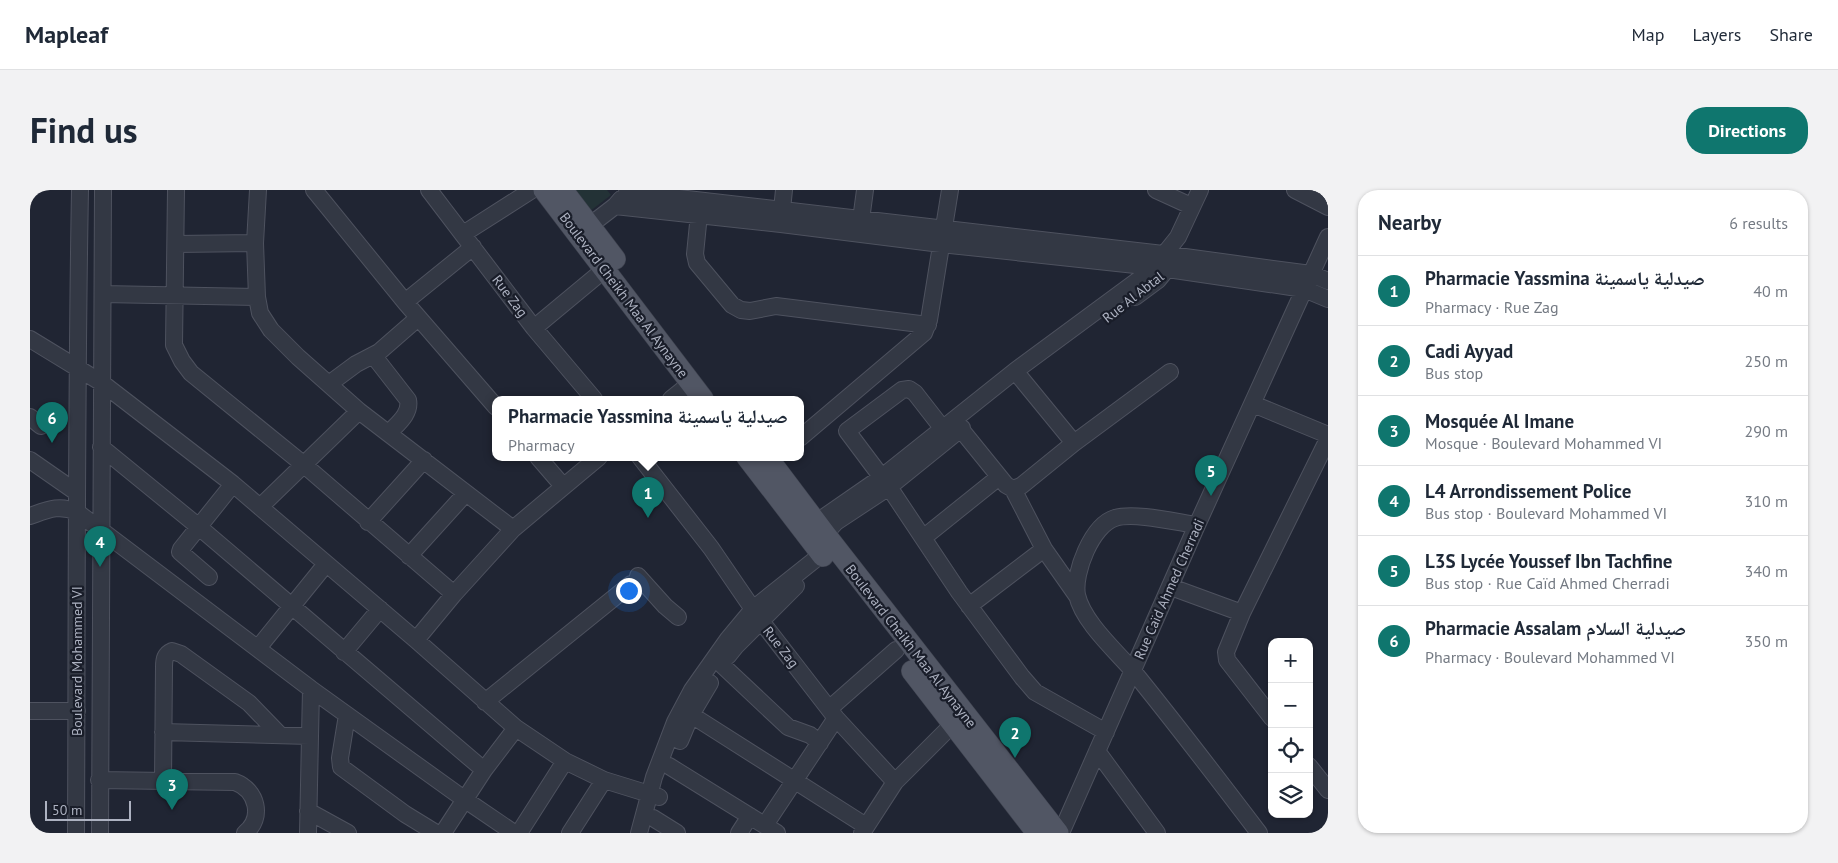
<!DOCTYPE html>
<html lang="en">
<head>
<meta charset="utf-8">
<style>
  :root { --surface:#fff; --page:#f2f2f3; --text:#1f2937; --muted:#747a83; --line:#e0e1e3; --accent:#0f766e }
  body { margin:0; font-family:"PT Sans","Noto Naskh Arabic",sans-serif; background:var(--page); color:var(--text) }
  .controls { position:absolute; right:15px; bottom:15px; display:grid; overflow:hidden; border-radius:10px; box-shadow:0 1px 4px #0004 }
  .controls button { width:45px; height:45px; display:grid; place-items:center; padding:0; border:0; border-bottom:1px solid var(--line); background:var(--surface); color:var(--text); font:25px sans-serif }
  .scale { position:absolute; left:15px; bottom:12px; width:86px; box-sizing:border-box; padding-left:5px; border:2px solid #adb2c1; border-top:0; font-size:14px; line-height:18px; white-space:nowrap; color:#adb2c1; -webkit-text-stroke:4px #191d29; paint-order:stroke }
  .you { position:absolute; left:598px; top:400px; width:18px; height:18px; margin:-12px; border:4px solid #fff; border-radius:50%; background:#1a73e8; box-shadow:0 0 0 8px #1a73e833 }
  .badge { display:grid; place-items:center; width:32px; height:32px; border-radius:50%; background:var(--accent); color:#fff; font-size:16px; font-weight:700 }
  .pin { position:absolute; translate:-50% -41px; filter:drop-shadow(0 1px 2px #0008) }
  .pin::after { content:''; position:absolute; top:26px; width:18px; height:15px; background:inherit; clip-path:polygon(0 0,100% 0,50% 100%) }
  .popup { position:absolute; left:462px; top:206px; width:312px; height:65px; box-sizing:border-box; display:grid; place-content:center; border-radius:10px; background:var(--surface); filter:drop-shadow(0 1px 4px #0005); font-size:16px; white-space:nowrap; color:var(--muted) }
  .popup b { font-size:19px; color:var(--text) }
  .popup::after { content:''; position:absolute; left:50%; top:100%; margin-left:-10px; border:10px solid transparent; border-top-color:var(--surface) }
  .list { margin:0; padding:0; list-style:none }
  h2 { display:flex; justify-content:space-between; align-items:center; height:65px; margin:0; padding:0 20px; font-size:21px }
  h2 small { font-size:16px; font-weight:400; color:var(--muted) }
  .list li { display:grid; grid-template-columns:32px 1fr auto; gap:15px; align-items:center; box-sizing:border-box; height:70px; padding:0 20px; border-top:1px solid var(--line) }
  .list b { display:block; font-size:19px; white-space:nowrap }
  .list p { margin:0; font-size:16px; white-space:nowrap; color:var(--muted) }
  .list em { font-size:16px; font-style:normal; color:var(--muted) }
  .icon { flex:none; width:28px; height:28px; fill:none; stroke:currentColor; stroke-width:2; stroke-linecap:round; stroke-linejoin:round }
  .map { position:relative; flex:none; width:1298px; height:643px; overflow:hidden; border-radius:20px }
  header { display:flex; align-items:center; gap:30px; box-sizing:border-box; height:70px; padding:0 25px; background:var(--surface); border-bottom:1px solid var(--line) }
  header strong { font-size:24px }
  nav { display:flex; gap:28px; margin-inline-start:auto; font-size:18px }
  .intro { display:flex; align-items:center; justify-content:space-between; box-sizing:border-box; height:120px; padding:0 30px }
  h1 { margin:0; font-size:35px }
  .button { padding:12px 22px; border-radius:20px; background:var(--accent); color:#fff; font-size:18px; font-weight:700 }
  main { display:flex; gap:30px; padding:0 30px }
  aside { flex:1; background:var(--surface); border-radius:20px; box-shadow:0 1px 4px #0004 }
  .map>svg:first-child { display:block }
  .green { fill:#233236 }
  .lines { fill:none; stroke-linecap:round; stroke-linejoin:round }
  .minor-casing { stroke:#4e525f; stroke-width:18 }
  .major-casing { stroke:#3d414e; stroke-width:22 }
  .minor { stroke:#333844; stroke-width:16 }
  .major { stroke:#515664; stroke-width:21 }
  .labels { text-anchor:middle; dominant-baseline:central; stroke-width:4.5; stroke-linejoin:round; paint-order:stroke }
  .street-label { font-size:14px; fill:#adb2c1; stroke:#191d29 }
</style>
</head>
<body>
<header>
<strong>Mapleaf</strong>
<nav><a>Map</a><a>Layers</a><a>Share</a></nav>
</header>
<div class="intro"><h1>Find us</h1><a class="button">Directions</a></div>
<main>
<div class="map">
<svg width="1298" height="643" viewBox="0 0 1298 643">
  <rect width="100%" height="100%" fill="#202533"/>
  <path class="green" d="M541 0H577L581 5 559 22Z"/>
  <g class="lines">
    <g class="minor-casing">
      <path id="minor" d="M146 0 144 155 152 171 161 183 273 274 424 404
        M228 0 225 53 227 107 230 123 241 140 268 167 329 221 483 339
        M284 0 375 112 466 217
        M399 0 504 138 564 209
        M1126 0 1161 16
        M1265 0 1298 17
        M597 2 1133 64 1281 84 1298 91
        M670 14 665 64 667 73 702 115 711 120 720 121 746 116 898 135
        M585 16 751 34 911 54 1124 77 1274 99 1298 109
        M751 29 754 0
        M831 30 835 0
        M550 43 585 16 591 9
        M433 44 502 0
        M146 54 225 53
        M73 104 227 107
        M1105 107 1128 90 1142 73
        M375 112 443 57
        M504 138 575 79
        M0 149 72 193 203 294 386 450 486 538 535 571 574 590 629 607
        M343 165 378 210C381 224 367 234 359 243
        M985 181 1044 253
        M299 194 326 174 349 162 388 128
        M641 209 661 193
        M1223 214 1298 245
        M0 227 11 236
        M925 232 976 295 983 299 991 296 1044 253 1140 182
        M913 239 885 203 879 199 872 200 817 241 859 297 929 402 992 487 1005 502 1076 542
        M770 248 894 143 899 130 920 0
        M71 257 169 337 454 580
        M508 267 533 296
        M610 267 681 358 731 431 806 528 865 592 832 643
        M0 270 46 302
        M983 299 1014 359 1047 406
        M230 317 329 221
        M0 326C17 320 29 314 47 322L281 499 434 609 484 643
        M338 332 394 270
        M787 332 852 287 985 181 1111 88 1124 77 1148 47 1170 0
        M1167 335C1146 332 1104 322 1085 328 1062 335 1043 383 1047 405 1053 432 1086 461 1103 481 1146 534 1188 589 1229 643
        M795 344 806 332 859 297 932 238
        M893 348 969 287
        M379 366 436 303
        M608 386 635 416 648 427
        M179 387 150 362 151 359 203 294
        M1141 397 1212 423
        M939 416 1014 359
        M386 450 424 404 483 339 569 267
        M228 458 296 374
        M314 462 350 419
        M698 466 706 456 766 396
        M692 475 758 537 780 545 790 553
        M455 512 601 394
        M652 519 836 636
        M799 519 866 460
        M0 521H47
        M317 525 310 568 311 577 375 624 406 643
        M1242 528 1197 470 1196 462 1212 423 1298 249
        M133 542 280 546
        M650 551 661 525 680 493
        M1067 561 1127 643
        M639 576 747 643
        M1279 576 1298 600
        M69 590 205 592C227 600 234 628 215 643
        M133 591 134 477C134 469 135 464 142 461L151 464 219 513 250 545
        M865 592 923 534
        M278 621 318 643
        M623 628 647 643
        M735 635 806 528
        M46 643C47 429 46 214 50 0
        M70 643 73 0
        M278 643 281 499
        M413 643 454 580 486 538
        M489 643 535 571
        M540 643 574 590
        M609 643 624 587 645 532 662 500 698 449 723 419 792 364
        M709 643 720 626
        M1031 643 1167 335 1298 47"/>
    </g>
    <g class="major-casing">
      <path id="major" d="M514 0 673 209
        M534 2 585 69
        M717 267 793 366
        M737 267 795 344 1028 643
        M882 481 1007 643"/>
    </g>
    <use href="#minor" class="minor"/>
    <use href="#major" class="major"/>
  </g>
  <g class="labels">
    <g class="street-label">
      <text transform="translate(594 105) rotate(53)">Boulevard Cheikh Maa Al Aynayne</text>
      <text transform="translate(480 106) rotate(53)">Rue Zag</text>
      <text transform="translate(1103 107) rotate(-38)">Rue Al Abtal</text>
      <text transform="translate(1139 399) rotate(-66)">Rue Caïd Ahmed Cherradi</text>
      <text transform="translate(881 456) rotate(52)">Boulevard Cheikh Maa Al Aynayne</text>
      <text transform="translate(751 457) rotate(52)">Rue Zag</text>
      <text transform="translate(47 471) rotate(-90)">Boulevard Mohammed VI</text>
    </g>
  </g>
</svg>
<div class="controls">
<button>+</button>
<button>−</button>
<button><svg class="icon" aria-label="locate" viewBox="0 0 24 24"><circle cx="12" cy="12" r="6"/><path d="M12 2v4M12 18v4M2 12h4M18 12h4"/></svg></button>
<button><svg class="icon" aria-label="layers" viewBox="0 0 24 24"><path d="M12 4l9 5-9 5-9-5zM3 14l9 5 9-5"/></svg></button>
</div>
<div class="scale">50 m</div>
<div class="you"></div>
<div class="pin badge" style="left:618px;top:328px">1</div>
<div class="popup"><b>Pharmacie Yassmina صيدلية ياسمينة</b>Pharmacy</div>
<div class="pin badge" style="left:985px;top:568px">2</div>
<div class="pin badge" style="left:142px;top:620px">3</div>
<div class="pin badge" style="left:70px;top:377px">4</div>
<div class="pin badge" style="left:1181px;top:306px">5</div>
<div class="pin badge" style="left:22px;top:253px">6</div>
</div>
<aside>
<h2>Nearby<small>6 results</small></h2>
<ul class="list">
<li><span class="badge">1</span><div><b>Pharmacie Yassmina صيدلية ياسمينة</b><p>Pharmacy · Rue Zag</p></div><em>40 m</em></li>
<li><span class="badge">2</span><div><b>Cadi Ayyad</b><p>Bus stop</p></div><em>250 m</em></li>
<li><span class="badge">3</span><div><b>Mosquée Al Imane</b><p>Mosque · Boulevard Mohammed VI</p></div><em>290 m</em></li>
<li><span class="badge">4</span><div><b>L4 Arrondissement Police</b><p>Bus stop · Boulevard Mohammed VI</p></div><em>310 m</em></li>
<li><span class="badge">5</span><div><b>L3S Lycée Youssef Ibn Tachfine</b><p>Bus stop · Rue Caïd Ahmed Cherradi</p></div><em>340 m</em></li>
<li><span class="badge">6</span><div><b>Pharmacie Assalam صيدلية السلام</b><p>Pharmacy · Boulevard Mohammed VI</p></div><em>350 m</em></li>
</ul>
</aside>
</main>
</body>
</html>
